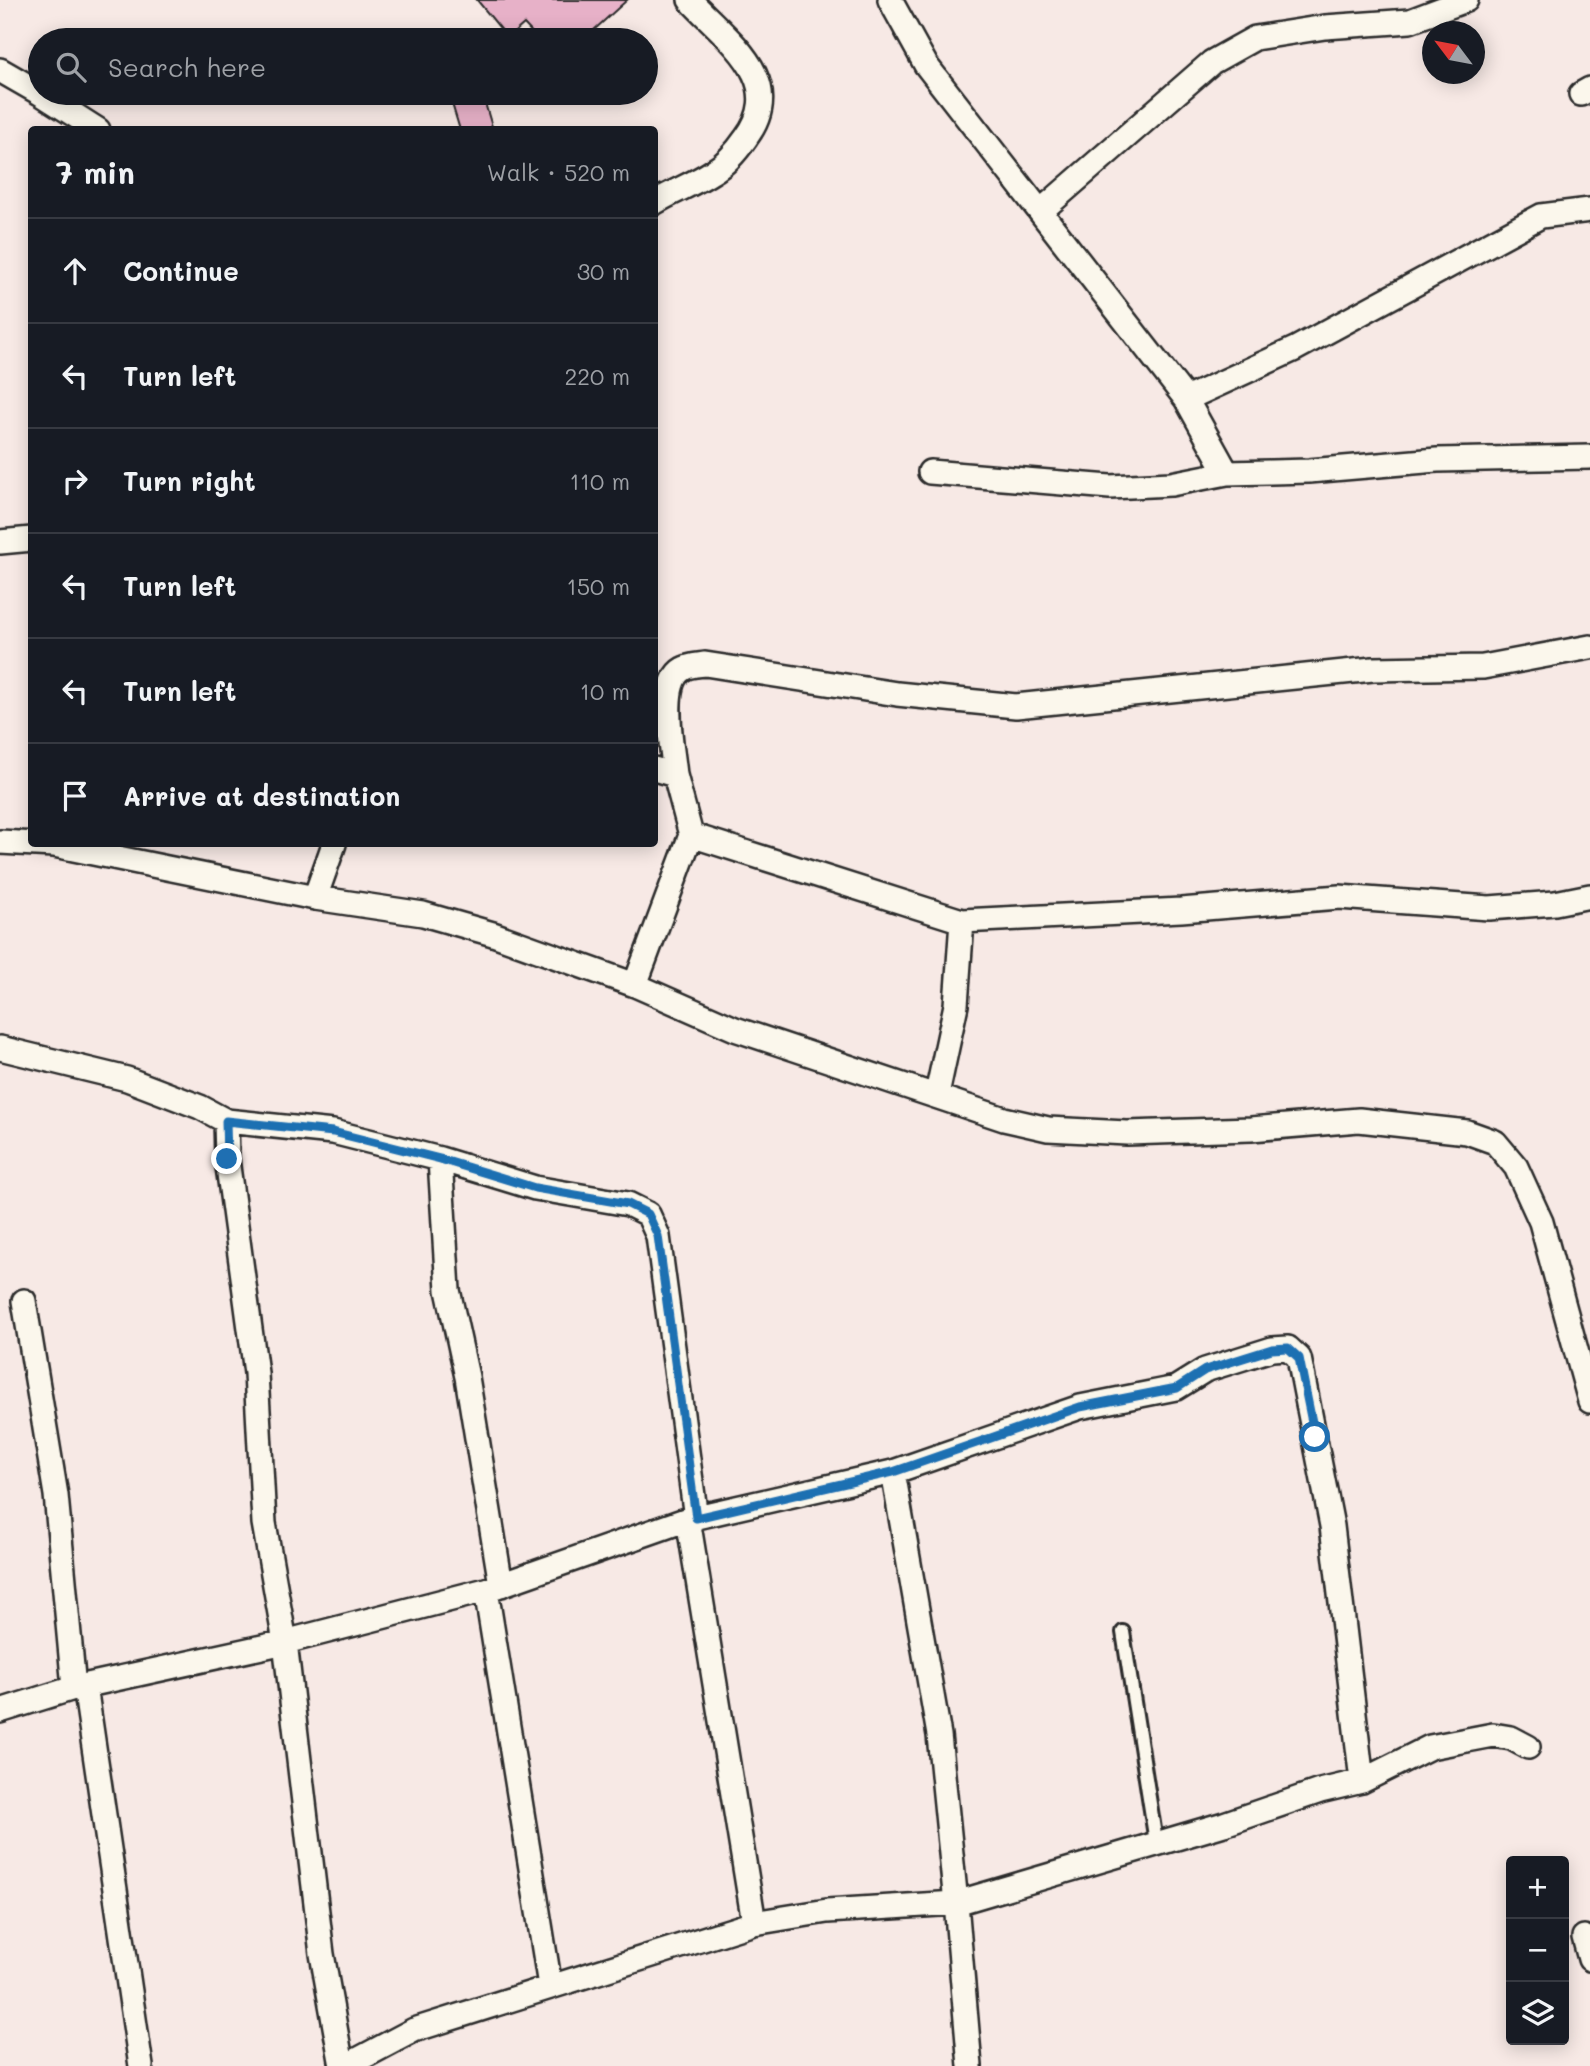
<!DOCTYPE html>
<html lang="en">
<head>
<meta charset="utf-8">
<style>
  :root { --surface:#171b24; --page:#242831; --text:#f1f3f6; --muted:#9ea1a6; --line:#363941 }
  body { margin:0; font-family:Mali,sans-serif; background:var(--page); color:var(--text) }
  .controls { position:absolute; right:21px; bottom:21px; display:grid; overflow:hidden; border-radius:7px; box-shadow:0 4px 18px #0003 }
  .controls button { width:63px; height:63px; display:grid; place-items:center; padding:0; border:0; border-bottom:2px solid var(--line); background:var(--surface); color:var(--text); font:35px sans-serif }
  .compass { position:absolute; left:1422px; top:21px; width:63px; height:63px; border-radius:50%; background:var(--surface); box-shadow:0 4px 18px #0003; rotate:302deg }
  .stop { position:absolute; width:21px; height:21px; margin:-16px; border:5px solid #1f6fb2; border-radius:50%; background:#fff }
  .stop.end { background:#1f6fb2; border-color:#fff; box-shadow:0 2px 7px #0008 }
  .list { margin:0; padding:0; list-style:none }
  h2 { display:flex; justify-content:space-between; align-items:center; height:91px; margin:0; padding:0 28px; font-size:30px }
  h2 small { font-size:23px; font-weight:400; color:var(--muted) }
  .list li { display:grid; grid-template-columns:46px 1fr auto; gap:21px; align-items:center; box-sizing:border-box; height:105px; padding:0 28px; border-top:2px solid var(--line) }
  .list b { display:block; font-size:26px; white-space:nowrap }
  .list em { font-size:23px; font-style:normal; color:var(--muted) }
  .icon { flex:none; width:38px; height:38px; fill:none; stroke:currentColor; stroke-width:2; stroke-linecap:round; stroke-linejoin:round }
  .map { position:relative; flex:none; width:1590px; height:2066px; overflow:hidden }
  .search { position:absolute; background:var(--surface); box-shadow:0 4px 18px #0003; left:28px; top:28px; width:630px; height:77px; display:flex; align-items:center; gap:18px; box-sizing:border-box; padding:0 24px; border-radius:38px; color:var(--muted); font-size:26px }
  .panel { position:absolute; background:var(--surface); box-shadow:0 4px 18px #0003; left:28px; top:126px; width:630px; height:721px; border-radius:7px }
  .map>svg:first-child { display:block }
  .building { fill:#e7b1c8; stroke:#2b2b2b; stroke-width:2 }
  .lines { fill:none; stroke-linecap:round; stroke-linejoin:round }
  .service-casing { stroke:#2b2b2b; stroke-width:18 }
  .minor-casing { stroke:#2b2b2b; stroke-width:28 }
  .service { stroke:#fbf7ec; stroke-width:12 }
  .minor { stroke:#fbf7ec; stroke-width:23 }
  .route { stroke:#1f6fb2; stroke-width:9 }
</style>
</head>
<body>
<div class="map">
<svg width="1590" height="2066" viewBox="0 0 1590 2066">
  <rect width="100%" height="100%" fill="#f7e9e5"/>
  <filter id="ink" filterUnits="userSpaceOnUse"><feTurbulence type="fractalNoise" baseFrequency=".0143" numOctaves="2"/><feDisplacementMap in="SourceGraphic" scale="14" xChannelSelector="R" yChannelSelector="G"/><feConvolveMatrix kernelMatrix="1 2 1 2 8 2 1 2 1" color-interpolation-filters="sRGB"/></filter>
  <g filter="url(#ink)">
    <path class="building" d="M477 0H627L583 40H539L524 24 508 38Z
      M464 93H482L493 130H460L450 97Z"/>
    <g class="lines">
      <g class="service-casing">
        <path id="service" d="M1123 1632 1156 1842"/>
      </g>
      <g class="minor-casing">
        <path id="minor" d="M890 0 926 65 1186 399 1227 473 1309 471 1437 460 1590 457
          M0 70 40 93
          M40 93 98 130
          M1581 94 1590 89
          M654 203C673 191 694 184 712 172 726 164 737 151 746 138 789 80 727 40 690 0
          M1042 210 1212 62 1255 38 1325 27 1410 21 1466 0
          M1186 399 1295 349 1541 216 1590 210
          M930 472 1110 487 1171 484 1227 473
          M0 542 32 539
          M654 769 675 775 691 835
          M675 775C673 750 658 683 683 669 689 665 698 665 705 664L897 694 1016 706 1373 669 1483 667 1590 647
          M0 842 54 845 315 898 423 914 493 934 635 985 735 1029 1004 1119 1048 1129 1127 1133 1251 1129 1359 1120 1467 1132 1495 1142 1516 1167 1541 1222 1590 1401
          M315 898 334 844
          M635 985 691 835 962 921 1181 910 1339 897 1489 908 1555 903 1590 896
          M0 1048 127 1079 200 1107 226 1121 333 1132 440 1159 535 1188 628 1204 648 1214 658 1236 696 1518
          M937 1094 956 1005 962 921
          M226 1121 227 1159 256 1373 264 1523 285 1642 322 1954 342 2066
          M440 1159 448 1290 467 1377 501 1585
          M24 1301 56 1495 74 1688
          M893 1472 939 1735 956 1903 1224 1824 1320 1791 1362 1781 1430 1747 1493 1735 1511 1738 1528 1747
          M688 1519 754 1923
          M486 1590 550 1986
          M85 1686 141 2066
          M0 1711 74 1688 285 1642 486 1590 688 1519 893 1472 1080 1407 1176 1388 1205 1370 1272 1349 1288 1348 1299 1358 1332 1526 1362 1781
          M1584 1937 1590 1959
          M346 2066 414 2030 754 1923 827 1911 956 1903 970 2066"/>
      </g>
      <use href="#service" class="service"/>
      <use href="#minor" class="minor"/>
    </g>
  </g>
  <g class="lines" filter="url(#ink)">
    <path class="route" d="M227 1159 226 1121 333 1132 440 1159 535 1188 628 1204 648 1214 658 1236 696 1518 893 1472 1080 1407 1177 1388 1205 1370 1272 1349 1288 1348 1299 1358 1315 1437"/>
  </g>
</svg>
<div class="controls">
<button>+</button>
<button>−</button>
<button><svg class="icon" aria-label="layers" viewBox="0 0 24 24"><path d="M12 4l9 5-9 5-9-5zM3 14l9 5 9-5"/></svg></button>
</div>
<svg class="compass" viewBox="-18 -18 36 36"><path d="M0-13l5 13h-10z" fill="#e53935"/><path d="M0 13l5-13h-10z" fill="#9ea1a6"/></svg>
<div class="stop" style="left:1315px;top:1437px"></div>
<div class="stop end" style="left:227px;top:1159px"></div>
<div class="search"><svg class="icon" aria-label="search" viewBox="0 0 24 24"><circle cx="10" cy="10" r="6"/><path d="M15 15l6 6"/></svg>Search here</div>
<section class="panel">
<h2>7 min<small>Walk · 520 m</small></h2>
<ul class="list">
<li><svg class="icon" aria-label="ahead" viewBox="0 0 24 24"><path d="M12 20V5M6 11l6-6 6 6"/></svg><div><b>Continue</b></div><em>30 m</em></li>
<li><svg class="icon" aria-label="left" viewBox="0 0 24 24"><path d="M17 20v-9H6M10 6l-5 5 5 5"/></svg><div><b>Turn left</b></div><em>220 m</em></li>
<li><svg class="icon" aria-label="right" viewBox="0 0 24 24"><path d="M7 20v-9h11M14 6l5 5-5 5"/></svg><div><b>Turn right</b></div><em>110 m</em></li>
<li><svg class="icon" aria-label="left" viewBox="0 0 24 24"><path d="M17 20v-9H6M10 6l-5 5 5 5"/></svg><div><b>Turn left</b></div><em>150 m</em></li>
<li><svg class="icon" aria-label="left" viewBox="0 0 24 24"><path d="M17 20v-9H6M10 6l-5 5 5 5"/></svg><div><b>Turn left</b></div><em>10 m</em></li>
<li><svg class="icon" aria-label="arrive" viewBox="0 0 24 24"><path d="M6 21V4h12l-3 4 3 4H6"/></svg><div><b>Arrive at destination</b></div></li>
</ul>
</section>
</div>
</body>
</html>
